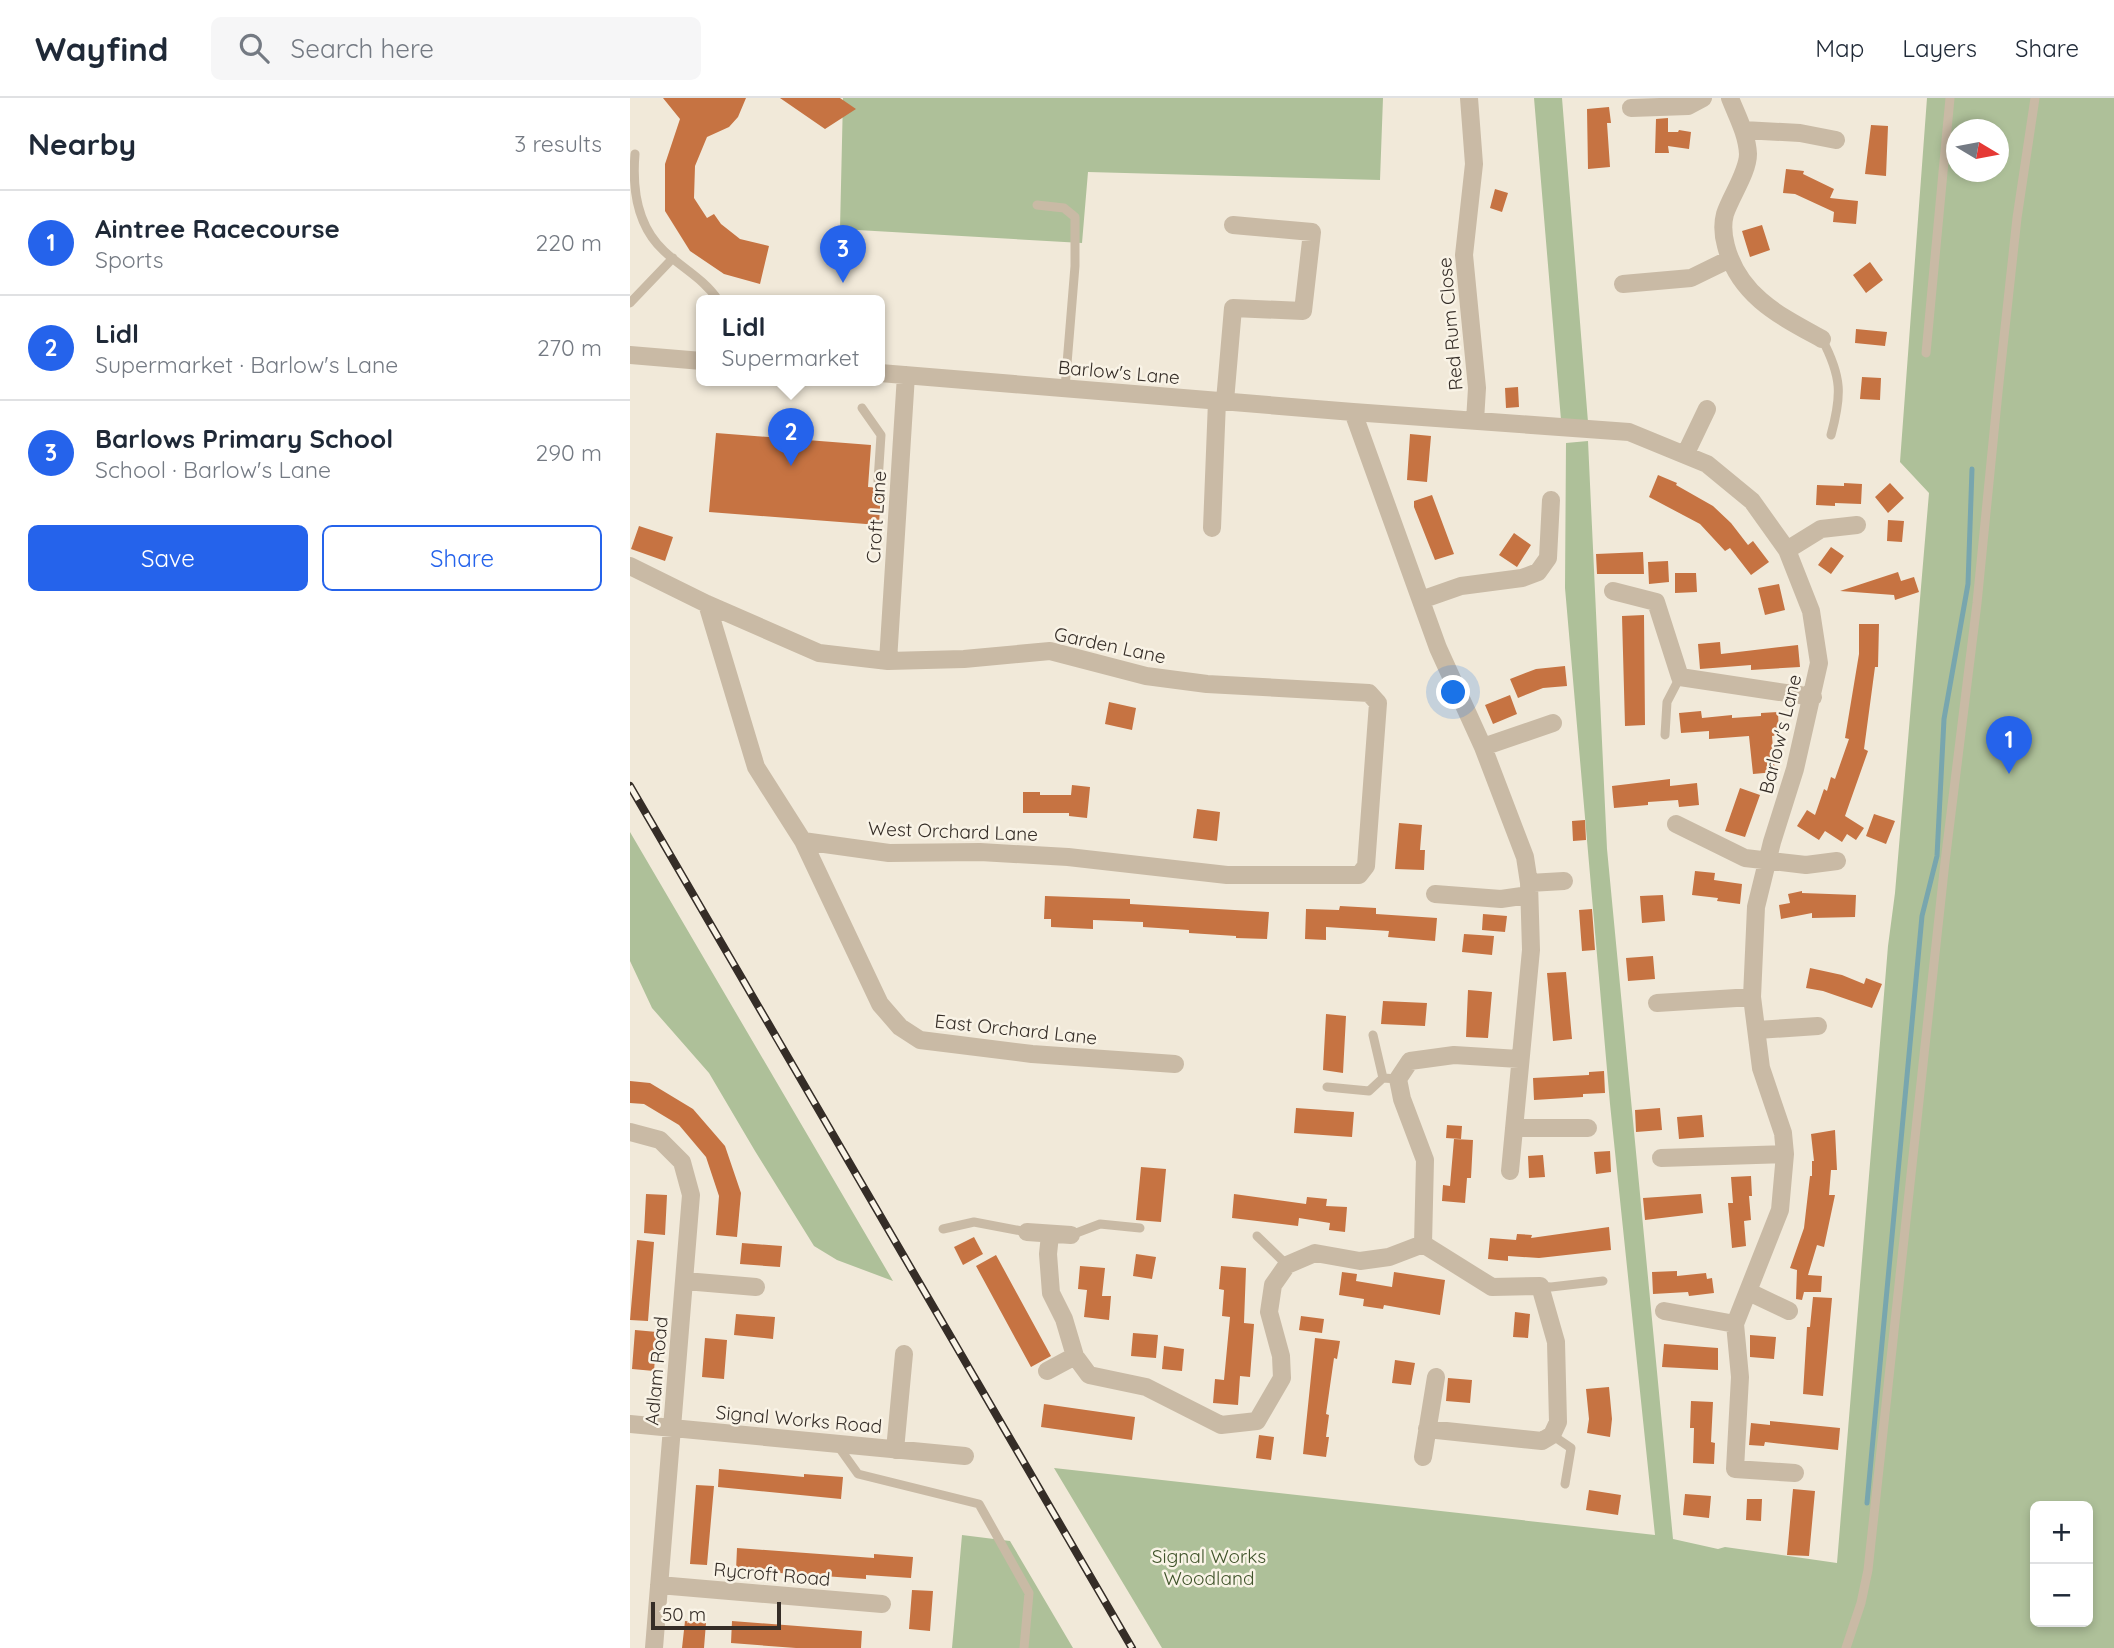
<!DOCTYPE html>
<html lang="en">
<head>
<meta charset="utf-8">
<style>
  :root { --surface:#fff; --page:#f6f6f7; --text:#1f2937; --muted:#747a83; --line:#e0e1e3; --accent:#2563eb }
  body { margin:0; font-family:Quicksand,sans-serif; background:var(--page); color:var(--text) }
  .controls { position:absolute; right:21px; bottom:21px; display:grid; overflow:hidden; border-radius:10px; box-shadow:0 4px 10px #0003 }
  .controls button { width:63px; height:63px; display:grid; place-items:center; padding:0; border:0; border-bottom:2px solid var(--line); background:var(--surface); color:var(--text); font:35px sans-serif }
  .compass { position:absolute; left:1316px; top:21px; width:63px; height:63px; border-radius:50%; background:var(--surface); box-shadow:0 4px 10px #0003; rotate:100deg }
  .scale { position:absolute; left:21px; bottom:18px; width:130px; box-sizing:border-box; padding-left:7px; border:4px solid #352d27; border-top:0; font-size:19px; line-height:24px; white-space:nowrap; color:#352d27; -webkit-text-stroke:5px #f9f3e6; paint-order:stroke }
  .you { position:absolute; left:824px; top:595px; width:24px; height:24px; margin:-18px; border:5px solid #fff; border-radius:50%; background:#1a73e8; box-shadow:0 0 0 10px #1a73e833 }
  .badge { display:grid; place-items:center; width:46px; height:46px; border-radius:50%; background:var(--accent); color:#fff; font-size:23px; font-weight:700 }
  .pin { position:absolute; translate:-50% -58px; filter:drop-shadow(0 2px 4px #0008) }
  .pin::after { content:''; position:absolute; top:37px; width:24px; height:21px; background:inherit; clip-path:polygon(0 0,100% 0,50% 100%) }
  .popup { position:absolute; left:66px; top:197px; width:189px; height:91px; box-sizing:border-box; display:grid; place-content:center; border-radius:10px; background:var(--surface); filter:drop-shadow(0 2px 5px #0005); font-size:23px; white-space:nowrap; color:var(--muted) }
  .popup b { font-size:26px; color:var(--text) }
  .popup::after { content:''; position:absolute; left:50%; top:100%; margin-left:-14px; border:14px solid transparent; border-top-color:var(--surface) }
  .list { margin:0; padding:0; list-style:none }
  h2 { display:flex; justify-content:space-between; align-items:center; height:91px; margin:0; padding:0 28px; font-size:30px }
  h2 small { font-size:23px; font-weight:400; color:var(--muted) }
  .list li { display:grid; grid-template-columns:46px 1fr auto; gap:21px; align-items:center; box-sizing:border-box; height:105px; padding:0 28px; border-top:2px solid var(--line) }
  .list b { display:block; font-size:26px; white-space:nowrap }
  .list p { margin:0; font-size:23px; white-space:nowrap; color:var(--muted) }
  .list em { font-size:23px; font-style:normal; color:var(--muted) }
  .actions { display:flex; gap:14px; padding:21px 28px }
  .actions a { flex:1; padding:16px 0; border:2px solid var(--accent); border-radius:10px; text-align:center; font-size:24px; color:var(--accent) }
  .actions .main { background:var(--accent); color:#fff }
  .icon { flex:none; width:38px; height:38px; fill:none; stroke:currentColor; stroke-width:2; stroke-linecap:round; stroke-linejoin:round }
  .map { position:relative; flex:none; width:1484px; height:1550px; overflow:hidden }
  header { display:flex; align-items:center; gap:42px; box-sizing:border-box; height:98px; padding:0 35px; background:var(--surface); border-bottom:2px solid var(--line) }
  header strong { font-size:33px }
  nav { display:flex; gap:38px; margin-inline-start:auto; font-size:24px }
  .search { width:490px; height:63px; background:var(--page); display:flex; align-items:center; gap:18px; box-sizing:border-box; padding:0 24px; border-radius:10px; color:var(--muted); font-size:26px }
  main { display:flex }
  aside { flex:1; background:var(--surface) }
  .map>svg:first-child { display:block }
  .green { fill:#aec099; fill-rule:evenodd }
  .lines { fill:none; stroke-linecap:round; stroke-linejoin:round }
  .stream { stroke:#78a6ae; stroke-width:5 }
  .building { fill:#c67342 }
  .lane { stroke:#c9baa5; stroke-width:9 }
  .street { stroke:#c9baa5; stroke-width:18 }
  .rail-casing { stroke:#352d27; stroke-width:8 }
  .rail { stroke:#f9f3e6; stroke-width:5; stroke-dasharray:16; stroke-linecap:butt }
  .labels { text-anchor:middle; dominant-baseline:central; stroke-width:5; stroke-linejoin:round; paint-order:stroke }
  .street-label { font-size:19px; fill:#352d27; stroke:#f9f3e6 }
  .park-label { font-size:19px; fill:#3f532a; stroke:#f9f3e6 }
</style>
</head>
<body>
<header>
<strong>Wayfind</strong>
<div class="search"><svg class="icon" aria-label="search" viewBox="0 0 24 24"><circle cx="10" cy="10" r="6"/><path d="M15 15l6 6"/></svg>Search here</div>
<nav><a>Map</a><a>Layers</a><a>Share</a></nav>
</header>
<main>
<aside>
<h2>Nearby<small>3 results</small></h2>
<ul class="list">
<li><span class="badge">1</span><div><b>Aintree Racecourse</b><p>Sports</p></div><em>220 m</em></li>
<li><span class="badge">2</span><div><b>Lidl</b><p>Supermarket · Barlow's Lane</p></div><em>270 m</em></li>
<li><span class="badge">3</span><div><b>Barlows Primary School</b><p>School · Barlow's Lane</p></div><em>290 m</em></li>
</ul>
<div class="actions"><a class="main">Save</a><a>Share</a></div>
</aside>
<div class="map">
<svg width="1484" height="1550" viewBox="0 0 1484 1550">
  <rect width="100%" height="100%" fill="#f1e9d9"/>
  <path class="green" d="M213 0H753L750 82 458 74 452 145 210 131Z
    M904 0H932L958 324 931 322Z
    M1297 0H1484V1550H532L424 1370 1025 1437 980 1006 935 490 936 345 958 343 977 751 1043 1441 1088 1451 1095 1449 1207 1465 1258 848 1265 795 1299 395 1270 364ZM1326 32H1368V74H1326ZM1405 1408H1458V1524H1405Z
    M0 734 263 1183 207 1162 184 1148 125 1053 79 975 22 910 0 863Z
    M332 1437 380 1443 443 1550H322Z"/>
  <g class="lines">
    <path class="stream" d="M1237 1405 1292 818 1307 758 1314 621 1338 486 1342 371"/>
  </g>
  <path class="building" d="M33 0H116L108 19 99 29 77 39 65 68 64 100 77 120 84 116 91 126 110 141 139 148 130 186 94 176 60 153 35 113V66L50 21Z
    M150 0H210L226 11 195 31Z
    M979 9 981 25H977L980 69 958 71 957 11Z
    M1038 20V34H1048L1049 32 1061 34 1059 51 1038 48 1039 55H1025L1026 21Z
    M1241 27 1258 28 1256 78 1235 76Z
    M1156 71 1174 73 1173 76 1204 91 1200 100 1228 103 1226 126 1203 124 1204 114 1165 96 1153 95Z
    M865 91 878 95 872 114 860 110Z
    M1132 127 1140 152 1120 159 1112 133Z
    M1240 164 1253 182 1236 195 1223 177Z
    M1226 231 1257 234 1255 248 1225 245Z
    M1232 279 1251 280 1250 302 1230 301Z
    M888 289 889 309 876 310 875 290Z
    M86 335 241 347 238 389 251 390 249 427 79 414Z
    M780 336 801 338 797 384 777 382Z
    M1028 377 1047 385 1046 387 1083 408 1101 425 1118 447 1123 443 1139 464 1121 477 1100 450 1095 453 1070 426 1019 399Z
    M1214 385 1232 386 1231 406 1205 405V408L1186 407 1187 387 1214 388Z
    M1260 385 1274 400 1258 415 1245 399Z
    M802 397 824 456 805 462 784 409V403Z
    M1258 422 1274 423 1272 444 1257 443Z
    M9 428 43 439 35 463 1 451Z
    M884 435 901 447 887 469 869 457Z
    M1201 449 1214 458 1201 476 1188 467Z
    M1013 454 1014 476H967L966 456Z
    M1038 463 1039 484 1019 486 1018 464Z
    M1268 474 1271 483 1284 479 1289 494 1265 502 1264 497 1210 493Z
    M1045 475H1066L1067 494 1045 495Z
    M1149 486 1155 512 1135 517 1128 490Z
    M1014 517 1015 627 995 628 992 518Z
    M1229 526H1249L1248 569H1245L1234 651 1238 653 1215 718 1234 730 1226 742 1217 736 1212 744 1195 733 1189 742 1167 728 1177 712 1185 717 1194 691 1197 693 1201 679 1205 681 1219 641 1215 640 1229 556Z
    M1090 544 1091 556 1168 547 1170 569 1121 572V567L1070 571 1068 546Z
    M935 568 937 588 913 590 888 600 880 581 906 571Z
    M880 597 887 616 863 626 855 607Z
    M479 604 506 610 502 632 475 626Z
    M1071 613 1072 620 1102 617V620L1131 618V615L1148 614 1149 637 1142 638 1145 674 1123 676 1119 638 1079 641V633L1051 635 1049 615Z
    M1040 681V688L1067 685 1069 707 1049 709 1048 702 1018 704V707L984 710 982 688Z
    M442 687 460 689 457 720 439 718V715H393V694H410V697H441Z
    M1110 690 1130 697 1115 739 1095 733Z
    M567 711 590 714 587 743 563 740Z
    M1244 716 1265 723 1256 746 1236 738Z
    M955 722 956 742 943 743 942 723Z
    M769 725 792 727 790 752H795L794 772 765 771Z
    M1065 773 1085 775 1084 782 1112 786 1110 806 1087 803 1088 800 1062 797Z
    M1172 793V795L1226 797 1225 819 1182 820V815L1151 821 1149 807 1160 805 1158 796Z
    M1033 797 1035 823 1012 825 1010 798Z
    M415 798 500 801V806L639 814 637 841 606 840V838L559 835V832L513 829V824L463 822V831L421 829V821H414Z
    M710 808 746 810V816L807 820 805 843 758 839 759 833 696 829V842L675 841 676 811 709 812Z
    M962 811 965 852 952 853 949 812Z
    M853 816 877 818 875 834 852 832Z
    M834 836 864 838 862 857 832 854Z
    M1023 858 1025 881 998 883 996 860Z
    M1180 870 1212 877 1234 886 1236 880 1252 886 1242 910 1193 893 1176 890Z
    M936 874 942 941 923 943 917 875Z
    M838 892 862 894 858 940 836 939Z
    M753 903 797 905 795 928 751 926Z
    M696 916 716 918 713 975 693 972Z
    M974 973 975 995 953 996V999L904 1002 903 980 959 977V974Z
    M0 983 20 985 63 1011 95 1048 111 1095 107 1139 86 1137 89 1098 76 1059 49 1027 14 1006 0 1005Z
    M666 1010 724 1014 722 1039 664 1035Z
    M1030 1010 1032 1032 1006 1034 1005 1012Z
    M1072 1017 1074 1039 1049 1041 1047 1019Z
    M817 1027 832 1028 831 1041 816 1040Z
    M1205 1032 1207 1072H1201L1199 1097H1205L1194 1149 1187 1147 1178 1177 1192 1178 1191 1194H1174L1172 1202 1166 1201 1167 1172 1160 1170 1174 1130 1180 1078H1182V1063H1184L1181 1036Z
    M824 1041 843 1042 841 1080H837L835 1105 812 1103 813 1087 820 1088Z
    M980 1053 981 1074 966 1076 964 1054Z
    M913 1057 915 1079 899 1080 898 1058Z
    M511 1069 536 1071 531 1124 506 1122Z
    M1121 1078 1122 1098H1119L1121 1122 1114 1123 1116 1148 1102 1150 1098 1105H1103L1101 1079Z
    M16 1096 37 1097 35 1137 14 1135Z
    M604 1096 676 1106 677 1099 697 1101 696 1108 717 1109 715 1134 699 1132 700 1125 669 1120 668 1128 602 1120Z
    M1071 1096 1073 1115 1015 1122 1013 1100Z
    M979 1129 981 1152 909 1160 878 1158V1163L858 1161 860 1140 886 1142 887 1136 902 1137 901 1140Z
    M344 1139 353 1156 333 1167 324 1149Z
    M7 1142 24 1144 18 1223 0 1222Z
    M112 1145 152 1148 150 1169 110 1166Z
    M506 1156 526 1159 522 1181 503 1178Z
    M366 1157 421 1258 401 1269 346 1168Z
    M450 1168 475 1170 472 1198H481L479 1222 454 1219 457 1192 448 1191Z
    M591 1168 616 1170 614 1225 624 1226 620 1279 610 1278 608 1307 583 1305 585 1281 594 1282 600 1219 592 1218 594 1192 589 1191Z
    M1047 1173V1178L1076 1175 1077 1181 1082 1180 1084 1195 1059 1198 1058 1194 1023 1196 1022 1174Z
    M712 1174 727 1176 726 1183 762 1189 764 1174 815 1182 810 1217 754 1207 753 1211 733 1208 734 1201 709 1197Z
    M1183 1199 1202 1200 1193 1298 1173 1296 1177 1229H1180Z
    M885 1214 900 1216 898 1240 883 1239Z
    M106 1216 145 1219 143 1241 104 1237Z
    M671 1218 694 1221 692 1235 669 1232Z
    M5 1232 27 1234 24 1273 2 1271Z
    M503 1235 528 1237 526 1260 501 1258Z
    M1120 1237 1146 1239 1144 1261 1120 1259Z
    M75 1240 97 1242 94 1281 72 1279Z
    M685 1240 710 1243 707 1261 704 1260 696 1316 699 1317 696 1339H699L696 1359 673 1356Z
    M1034 1246 1088 1250V1272L1032 1269Z
    M534 1248 554 1251 552 1273 532 1271Z
    M765 1262 785 1265 781 1287 762 1285Z
    M818 1280 842 1282 840 1305 816 1303Z
    M979 1289 982 1321 980 1339 957 1335 959 1321 956 1291Z
    M1061 1303 1083 1304 1081 1344 1085 1345 1084 1366 1063 1365 1064 1330H1060Z
    M414 1306 505 1319 502 1342 411 1329Z
    M1140 1323 1210 1330 1208 1352 1135 1344 1134 1348 1119 1347 1121 1325 1140 1327Z
    M629 1337 644 1339 641 1362 626 1360Z
    M89 1371 174 1379V1376L213 1379 211 1401 88 1389Z
    M66 1387 84 1388 77 1467 60 1466Z
    M1163 1391 1185 1393 1179 1458 1157 1457Z
    M959 1392 991 1397 988 1417 956 1412Z
    M1055 1396 1081 1398 1079 1420 1053 1417Z
    M1117 1401H1132L1131 1423 1116 1422Z
    M107 1450 244 1460V1456L283 1459 281 1480 236 1477V1481L106 1472Z
    M282 1492 303 1493 300 1533 279 1531Z
    M55 1523 76 1525 74 1550H52Z
    M102 1523 232 1533 231 1550H166L101 1545Z"/>
  <g class="lines">
    <path class="lane" d="M5 56C2 92 7 128 34 153 52 170 74 181 88 202
      M407 107 434 110 445 119V168L435 290
      M0 205 43 160
      M1192 241C1212 279 1212 297 1201 337
      M1296 255 1320 0
      M232 310 251 337 248 383
      M1035 637 1037 604 1050 579
      M743 937 753 980
      M697 989 739 993 753 980 768 981
      M313 1131 344 1124 397 1134
      M441 1137 470 1126 510 1130
      M627 1138 657 1167
      M910 1188 921 1189 973 1183
      M922 1337 941 1350 935 1386
      M208 1348 228 1376 349 1406 399 1495 394 1550
      M1216 1550 1231 1505 1238 1472 1315 764 1347 505 1368 294 1387 120 1405 0"/>
    <path class="street" d="M839 0 844 66 834 157 847 290 845 323
      M1100 0C1107 18 1117 36 1118 56 1118 74 1101 98 1095 116 1092 127 1093 137 1096 148 1109 198 1150 218 1192 241
      M1001 10 1058 8 1073 0
      M1113 32 1170 35 1206 42
      M993 186 1061 180 1100 161
      M0 257 72 263
      M250 275 723 314 999 334 1077 366 1122 403 1157 452 1181 513 1189 565 1165 671 1142 744 1126 809 1122 899 1131 970 1153 1035 1155 1056 1150 1112 1105 1226 1110 1279 1105 1371 1165 1375
      M595 303 603 210 673 213 682 134 603 127
      M723 314 808 550 853 649 895 759 899 785 901 852 880 1073
      M1055 357 1077 311
      M582 430 587 303
      M1157 452 1191 431 1227 427
      M0 468 77 506 189 555 258 563 334 561 420 553 516 578 577 586 739 595 748 605 736 768 729 777H597L438 759 350 754 259 755 173 743 126 669 77 506
      M983 493 1026 504 1050 579 1183 599
      M791 502 831 488 892 480 908 474 918 460 921 402
      M258 563 276 277
      M853 649 923 625
      M1046 726 1115 760 1176 767 1207 763
      M173 743 250 906 270 929 290 942 402 956 545 966
      M899 785 934 783
      M805 796 871 801 899 797
      M1027 905 1122 899
      M1127 932 1188 928
      M884 1030H958
      M0 1034 30 1042 52 1064 61 1097 24 1550
      M1031 1060 1155 1056
      M397 1134 441 1137
      M420 1137 418 1156 421 1195 434 1221 445 1258 459 1277 516 1289 591 1327 627 1323 652 1280 651 1258 639 1214 643 1187 657 1167 685 1155 730 1163 759 1159 793 1146
      M55 1183 126 1189
      M1119 1194 1159 1213
      M1034 1213 1105 1226
      M417 1273 445 1258
      M0 1326 335 1358
      M797 1331 912 1343 922 1337 928 1324 926 1244 910 1188 862 1189 793 1146 795 1062 772 1001 768 981 780 963 824 957 889 961
      M265 1352 274 1256
      M793 1359 806 1279
      M29 1487 252 1506"/>
    <g class="rail-casing">
      <path id="rail" d="M0 688 502 1550"/>
    </g>
    <use href="#rail" class="rail"/>
  </g>
  <g class="labels">
    <g class="street-label">
      <text transform="translate(820 226) rotate(-95)">Red Rum Close</text>
      <text transform="translate(489 274) rotate(5)">Barlow's Lane</text>
      <text transform="translate(246 419) rotate(-86)">Croft Lane</text>
      <text transform="translate(480 547) rotate(12)">Garden Lane</text>
      <text transform="translate(1150 636) rotate(-76)">Barlow's Lane</text>
      <text transform="translate(323 733) rotate(2)">West Orchard Lane</text>
      <text transform="translate(386 931) rotate(6)">East Orchard Lane</text>
      <text transform="translate(26 1273) rotate(-85)">Adlam Road</text>
      <text transform="translate(169 1321) rotate(5)">Signal Works Road</text>
      <text transform="translate(142 1476) rotate(5)">Rycroft Road</text>
    </g>
    <g class="park-label">
      <text x="579" y="1458">Signal Works<tspan x="579" dy="22">Woodland</tspan></text>
    </g>
  </g>
</svg>
<div class="controls">
<button>+</button>
<button>−</button>
</div>
<svg class="compass" viewBox="-18 -18 36 36"><path d="M0-13l5 13h-10z" fill="#e53935"/><path d="M0 13l5-13h-10z" fill="#747a83"/></svg>
<div class="scale">50 m</div>
<div class="you"></div>
<div class="pin badge" style="left:1379px;top:676px">1</div>
<div class="pin badge" style="left:161px;top:368px">2</div>
<div class="popup"><b>Lidl</b>Supermarket</div>
<div class="pin badge" style="left:213px;top:185px">3</div>
</div>
</main>
</body>
</html>
